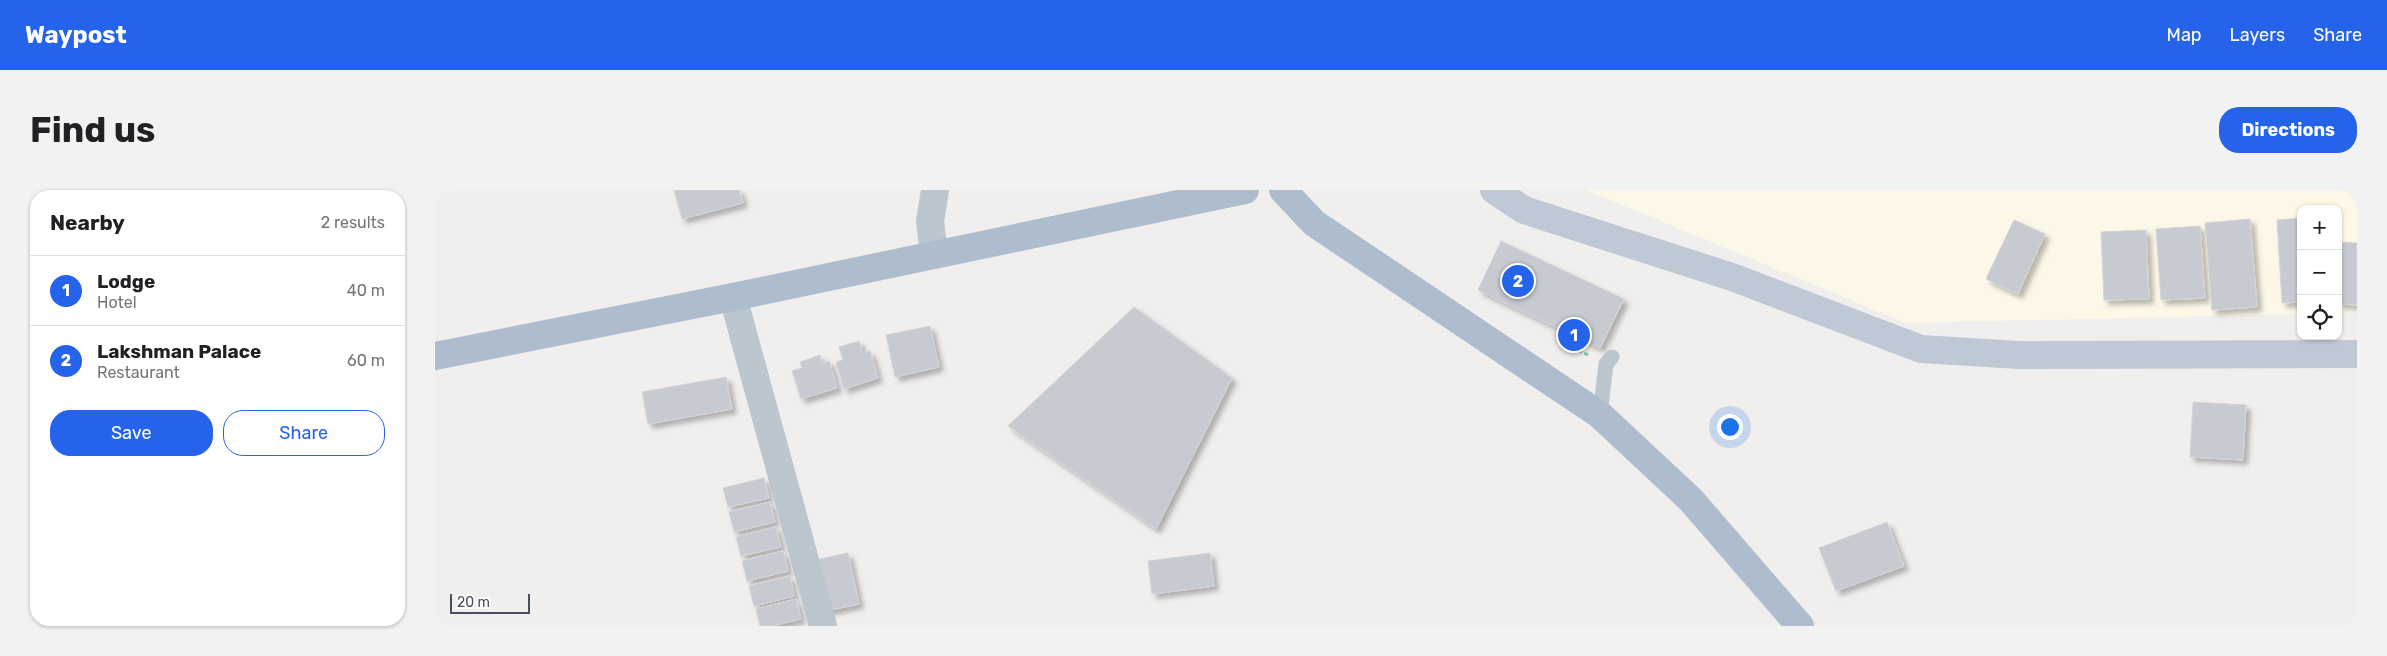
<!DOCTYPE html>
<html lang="en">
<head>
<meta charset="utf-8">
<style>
  :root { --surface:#fff; --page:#f2f2f2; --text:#202124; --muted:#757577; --line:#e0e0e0; --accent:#2563eb }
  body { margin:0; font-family:Rubik,sans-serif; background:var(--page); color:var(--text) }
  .controls { position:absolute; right:15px; top:15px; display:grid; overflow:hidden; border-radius:10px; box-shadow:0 1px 4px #0004 }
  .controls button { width:45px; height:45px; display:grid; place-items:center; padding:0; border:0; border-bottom:1px solid var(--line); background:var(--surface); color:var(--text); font:25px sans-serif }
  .scale { position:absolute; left:15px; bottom:12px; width:80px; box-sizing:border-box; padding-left:5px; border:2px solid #46515d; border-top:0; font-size:14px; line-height:18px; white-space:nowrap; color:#46515d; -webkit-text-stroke:4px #fff; paint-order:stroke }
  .you { position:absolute; left:1294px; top:236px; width:18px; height:18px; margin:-12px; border:4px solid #fff; border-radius:50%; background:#1a73e8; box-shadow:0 0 0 8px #1a73e833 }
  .badge { display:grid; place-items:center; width:32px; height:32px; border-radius:50%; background:var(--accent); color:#fff; font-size:16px; font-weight:700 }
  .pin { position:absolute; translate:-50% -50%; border:2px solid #fff; box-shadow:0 1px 5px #0006 }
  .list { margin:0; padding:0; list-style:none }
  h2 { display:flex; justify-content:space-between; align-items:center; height:65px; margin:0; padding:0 20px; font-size:21px }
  h2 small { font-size:16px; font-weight:400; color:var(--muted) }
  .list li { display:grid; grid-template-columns:32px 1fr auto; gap:15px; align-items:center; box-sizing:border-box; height:70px; padding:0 20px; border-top:1px solid var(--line) }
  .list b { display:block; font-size:19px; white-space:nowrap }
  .list p { margin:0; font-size:16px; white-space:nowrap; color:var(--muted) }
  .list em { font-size:16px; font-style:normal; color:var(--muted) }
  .actions { display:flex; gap:10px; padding:15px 20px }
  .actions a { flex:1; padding:11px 0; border:1px solid var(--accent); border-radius:20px; text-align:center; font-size:18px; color:var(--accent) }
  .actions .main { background:var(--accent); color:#fff }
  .icon { flex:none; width:28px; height:28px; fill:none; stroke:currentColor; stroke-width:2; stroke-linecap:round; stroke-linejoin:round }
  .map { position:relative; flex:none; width:1922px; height:436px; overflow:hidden; border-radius:20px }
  header { display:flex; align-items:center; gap:30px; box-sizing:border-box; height:70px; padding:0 25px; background:var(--accent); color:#fff }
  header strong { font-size:24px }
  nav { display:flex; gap:28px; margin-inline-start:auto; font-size:18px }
  .intro { display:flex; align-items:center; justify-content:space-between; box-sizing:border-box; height:120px; padding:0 30px }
  h1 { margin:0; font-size:35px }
  .button { padding:12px 22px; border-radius:20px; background:var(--accent); color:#fff; font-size:18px; font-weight:700 }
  main { display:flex; gap:30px; padding:0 30px }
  aside { flex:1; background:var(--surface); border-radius:20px; box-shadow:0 1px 4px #0004 }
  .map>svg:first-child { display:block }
  .commercial { fill:#fcf7e7 }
  .building { fill:#c8cad1; stroke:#d2d4da; filter:url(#shadow) }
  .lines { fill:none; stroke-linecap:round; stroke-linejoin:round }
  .path { stroke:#73cfa4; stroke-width:3; stroke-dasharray:4 2.5; stroke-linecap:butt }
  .service { stroke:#bcc6ce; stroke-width:15 }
  .minor { stroke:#bcc6ce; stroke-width:28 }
  .secondary { stroke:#bfc9d6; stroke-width:28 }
  .primary { stroke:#adbdce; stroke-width:28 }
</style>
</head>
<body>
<header>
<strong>Waypost</strong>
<nav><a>Map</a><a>Layers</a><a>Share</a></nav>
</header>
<div class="intro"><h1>Find us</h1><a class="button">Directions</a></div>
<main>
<aside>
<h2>Nearby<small>2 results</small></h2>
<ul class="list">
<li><span class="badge">1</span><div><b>Lodge</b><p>Hotel</p></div><em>40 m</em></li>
<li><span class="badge">2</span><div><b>Lakshman Palace</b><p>Restaurant</p></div><em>60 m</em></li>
</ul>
<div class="actions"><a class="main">Save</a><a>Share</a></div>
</aside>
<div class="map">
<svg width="1922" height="436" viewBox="0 0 1922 436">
  <defs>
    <filter id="shadow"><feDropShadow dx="4.5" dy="4.5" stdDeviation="2.5" flood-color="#0004"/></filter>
  </defs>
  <rect width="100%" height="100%" fill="#f1eeee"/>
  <path class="commercial" d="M1151 0H1922V123H1903V19H1866V124L1471 133Z"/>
  <path class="building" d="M239 0H304L308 13 247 29Z
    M1866 28V112L1847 113 1842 30Z
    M1815 29 1822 117 1777 120 1770 33Z
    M1579 30 1610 44 1583 104 1551 89Z
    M1765 36 1770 108 1726 110 1721 39Z
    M1711 40 1714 109 1669 110 1666 42Z
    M1066 51 1189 109 1165 158 1043 100Z
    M1903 52 1922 53V115L1903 114Z
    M699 117 797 188 721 339 573 236Z
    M495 136 504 177 460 187 451 145Z
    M424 151 428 163 435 161 443 188 409 199 401 172 408 170 404 157Z
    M385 165 387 173 394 171 402 198 366 209 357 181 367 178 365 172Z
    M291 187 297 219 213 234 207 202Z
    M1758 212 1811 215 1808 270 1755 267Z
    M329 288 334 308 293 317 288 298Z
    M335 312 340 332 299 342 294 322Z
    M1452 332 1469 376 1401 401 1384 358Z
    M341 337 346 357 306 366 301 347Z
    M348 361 353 381 312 391 307 371Z
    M413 363 424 414 386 422 375 371Z
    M775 363 779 396 717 404 713 371Z
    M355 386 359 406 319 416 314 396Z
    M361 409 366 429 337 436H325L321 419Z"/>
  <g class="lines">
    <path class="path" d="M1139 145 1137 157 1153 165"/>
    <path class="service" d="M1165 225 1171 174 1177 167"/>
    <path class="minor" d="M499 65 495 31 500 0
      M298 107 388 436"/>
    <path class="secondary" d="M1059 0 1089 20 1297 87 1486 159 1584 165 1922 164"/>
    <path class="primary" d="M848 0 879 33 1165 225 1256 310 1365 436
      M0 166 298 107 810 0"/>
  </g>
</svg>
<div class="controls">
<button>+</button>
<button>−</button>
<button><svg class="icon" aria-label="locate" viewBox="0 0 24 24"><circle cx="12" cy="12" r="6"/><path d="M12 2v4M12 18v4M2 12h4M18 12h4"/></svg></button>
</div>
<div class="scale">20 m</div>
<div class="you"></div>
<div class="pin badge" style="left:1139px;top:145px">1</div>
<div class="pin badge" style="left:1083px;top:91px">2</div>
</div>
</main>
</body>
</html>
